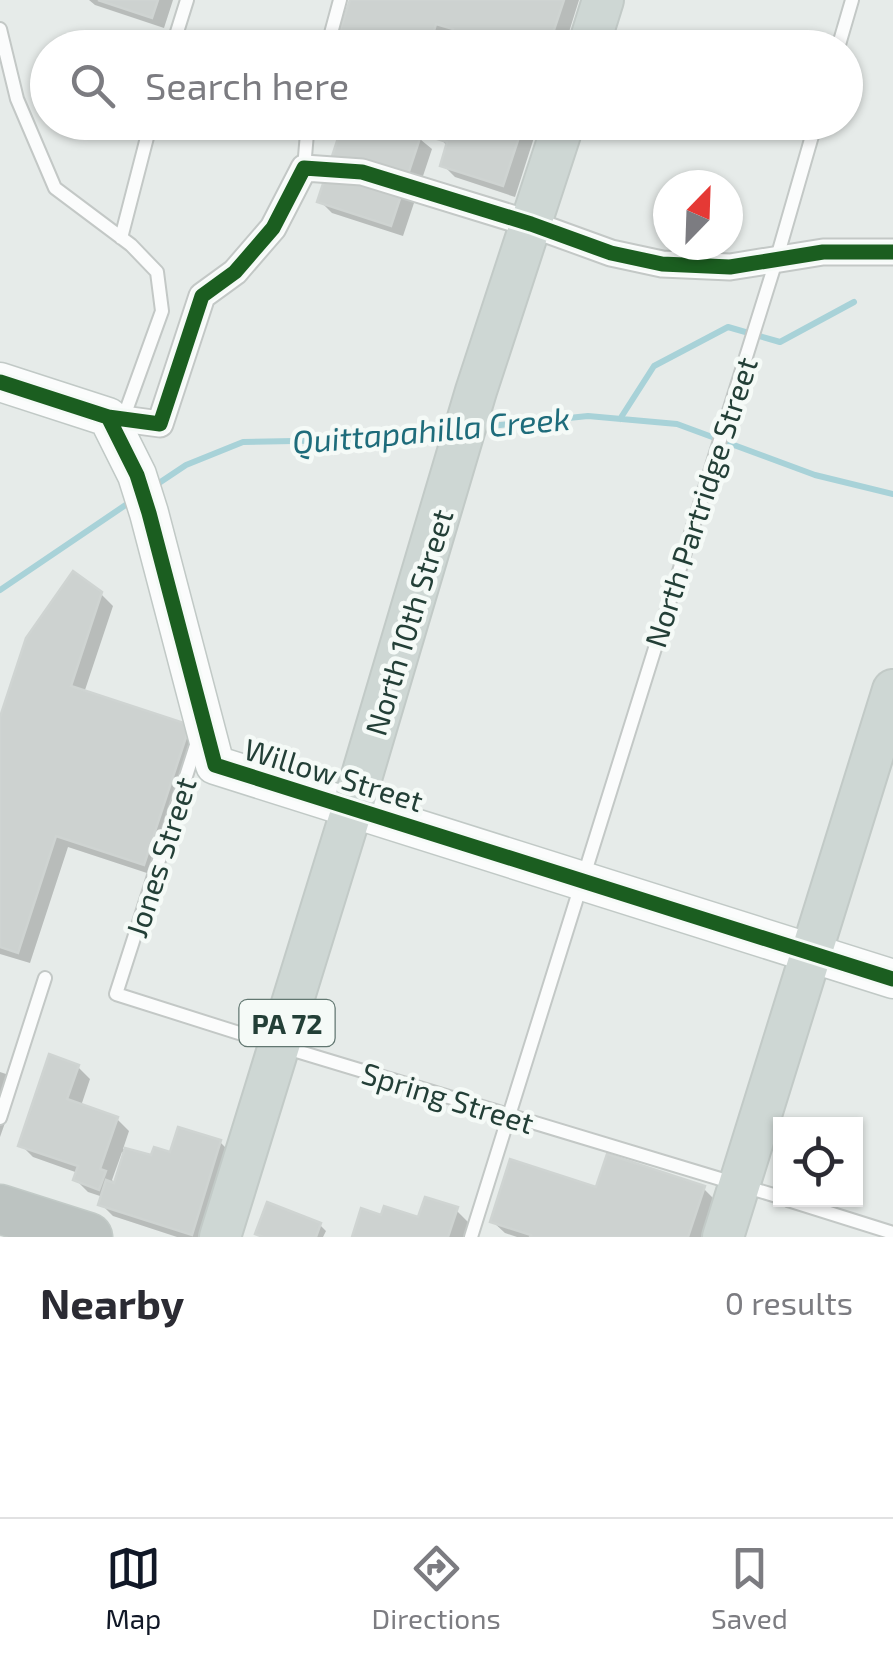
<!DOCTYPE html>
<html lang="en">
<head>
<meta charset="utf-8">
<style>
  :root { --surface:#fff; --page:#f7f7f7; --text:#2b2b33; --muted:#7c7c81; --line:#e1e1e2; --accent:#111827 }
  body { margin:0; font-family:"Exo 2",sans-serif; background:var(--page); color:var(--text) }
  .controls { position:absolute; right:30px; bottom:30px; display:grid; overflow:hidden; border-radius:0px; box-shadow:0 2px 8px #0004 }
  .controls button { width:90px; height:90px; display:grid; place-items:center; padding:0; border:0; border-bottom:2px solid var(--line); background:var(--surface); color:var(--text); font:50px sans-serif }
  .compass { position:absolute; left:653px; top:170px; width:90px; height:90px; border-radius:50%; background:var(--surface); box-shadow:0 2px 8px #0004; rotate:23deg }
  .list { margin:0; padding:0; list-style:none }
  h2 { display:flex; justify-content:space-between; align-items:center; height:130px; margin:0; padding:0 40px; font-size:42px }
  h2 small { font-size:32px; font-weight:400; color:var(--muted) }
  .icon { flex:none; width:55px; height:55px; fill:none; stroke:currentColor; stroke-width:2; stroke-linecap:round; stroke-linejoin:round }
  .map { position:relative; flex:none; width:893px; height:1237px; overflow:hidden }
  .search { position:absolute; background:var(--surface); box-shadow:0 2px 8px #0004; left:30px; right:30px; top:30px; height:110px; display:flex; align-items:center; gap:25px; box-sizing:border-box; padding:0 35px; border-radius:55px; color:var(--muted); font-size:38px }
  .sheet { height:280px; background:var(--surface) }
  nav { display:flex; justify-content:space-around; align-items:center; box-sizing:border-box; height:140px; border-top:2px solid var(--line); background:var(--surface); font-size:28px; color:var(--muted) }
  nav a { display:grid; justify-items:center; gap:5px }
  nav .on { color:var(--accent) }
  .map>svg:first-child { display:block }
  .shadow { fill:#0003; fill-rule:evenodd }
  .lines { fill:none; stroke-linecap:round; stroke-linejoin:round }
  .stream { stroke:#a8d2d8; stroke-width:6 }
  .building { fill:#cdd2d0; stroke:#cfd4d2; stroke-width:2.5 }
  .lane-casing { stroke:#c3c8c6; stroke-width:16 }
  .street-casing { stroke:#c3c8c6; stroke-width:29 }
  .secondary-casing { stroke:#c1c9c6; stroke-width:41 }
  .primary-casing { stroke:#c2cac7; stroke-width:44 }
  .highway-casing { stroke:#c2cac7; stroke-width:51 }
  .lane { stroke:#fbfcfc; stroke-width:12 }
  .street { stroke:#fbfcfc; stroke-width:25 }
  .secondary { stroke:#fbfcfc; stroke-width:38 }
  .primary { stroke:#ced7d4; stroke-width:40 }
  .highway { stroke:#bcc3c1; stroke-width:48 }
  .cycleway-casing { stroke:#f5faf7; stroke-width:21 }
  .cycleway { stroke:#1b5e20; stroke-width:15 }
  .labels { text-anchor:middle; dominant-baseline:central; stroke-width:9; stroke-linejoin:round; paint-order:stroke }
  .shield { fill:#f5faf7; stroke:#627771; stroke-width:2.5 }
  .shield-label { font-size:28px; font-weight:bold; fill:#233f37 }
  .street-label { font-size:30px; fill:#233f37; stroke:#f5faf7 }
  .water-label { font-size:32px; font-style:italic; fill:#1e6c7b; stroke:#f5faf7 }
</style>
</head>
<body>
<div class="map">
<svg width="893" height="1237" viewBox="0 0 893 1237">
  <rect width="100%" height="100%" fill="#e6ebe9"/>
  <path class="shadow" d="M89 0H173L164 28 95 5Z
    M352 0H579L564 48H449L453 36 448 34 444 48H337Z
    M322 122H420L415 135 432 149 403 236 332 213 320 201 342 132 327 127Z
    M445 122H539L515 197 455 177 443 165 448 147 440 138Z
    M101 594 113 606 84 693 189 727 201 739 156 876 68 847 30 963 0 954V725Z
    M78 1067 90 1079 81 1106 117 1119 129 1131 123 1149 153 1158 220 1142 232 1154 206 1237H177L113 1216 101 1204 103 1197 88 1192 76 1180 78 1173 33 1157 21 1145ZM122 1152 126 1154 116 1185 112 1180Z
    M0 1072 6 1074 18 1086 0 1137Z
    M703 1188 715 1200 703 1237H517L505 1233 492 1221 598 1190Z
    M456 1210 468 1222 464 1237H354L382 1218 420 1220Z
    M320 1225 326 1231 323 1237H261L258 1233Z"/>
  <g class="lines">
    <path class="stream" d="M620 419 654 366 728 327 780 342 854 302
      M481 427 588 416 677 424 815 475 893 494
      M153 487 186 465 243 442 347 440 449 430
      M0 590 130 502"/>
  </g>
  <path class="building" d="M98 0H158L152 18Z
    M350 0H564L548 48H447L453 29 436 24 429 48H334Z
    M333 122H404L402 128 421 135 391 226 317 202 342 126Z
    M442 122H524L503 186 440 166 447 142 437 139Z
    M73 571 102 592 71 686 190 725 144 865 56 836 18 953 0 947V717L26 638Z
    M49 1054 79 1065 67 1099 118 1117 100 1169 106 1171 99 1190 73 1180 78 1166 18 1146Z
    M178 1127 221 1140 192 1235 98 1205 106 1180 114 1183 125 1148 151 1155 154 1147 170 1152Z
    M607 1154 705 1186 688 1237H530L531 1235 490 1222 510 1159 596 1187Z
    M425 1197 458 1207 448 1237H352L361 1208 381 1215 384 1206 418 1217Z
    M267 1202 321 1223 316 1237H263L255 1234Z"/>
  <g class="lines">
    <g class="lane-casing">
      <path id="lane" d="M0 29 17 99 55 188 131 245 157 272 162 311 123 419
        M172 48 187 0
        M327 48 340 0
        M838 48 852 0
        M304 168 308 122
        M121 238 151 122
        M197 742 116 994 280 1046 780 1197
        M0 1118 45 978
        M788 1200 893 1233
        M471 1237 776 261 816 122"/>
    </g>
    <g class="street-casing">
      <path id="street" d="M108 417 160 424 202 296 235 272 273 228 304 168 362 172 531 224 611 253 662 264 730 267 823 252H893"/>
    </g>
    <g class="secondary-casing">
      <path id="secondary" d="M0 382 108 417 137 475 149 513 215 765 893 979"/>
    </g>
    <g class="primary-casing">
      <path id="primary" d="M588 48 603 0
        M220 1237 352 809 476 391 564 122
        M723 1237 893 690"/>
    </g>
    <g class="highway-casing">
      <path id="highway" d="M0 1209 88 1237"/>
    </g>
    <use href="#lane" class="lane"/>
    <use href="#street" class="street"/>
    <use href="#secondary" class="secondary"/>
    <use href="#primary" class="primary"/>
    <use href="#highway" class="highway"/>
    <g class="cycleway-casing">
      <path id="cycleway" d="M0 382 108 417 137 475 149 513 215 765 893 979
        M108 417 160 424 202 296 235 272 273 228 304 168 362 172 531 224 611 253 662 264 730 267 823 252H893"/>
    </g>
    <use href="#cycleway" class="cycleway"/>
  </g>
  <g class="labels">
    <rect class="shield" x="239.5" y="1000" width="95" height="46" rx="8"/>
    <g class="shield-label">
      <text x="287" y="1023">PA 72</text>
    </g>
    <g class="street-label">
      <text transform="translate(700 502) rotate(-72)">North Partridge Street</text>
      <text transform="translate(408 622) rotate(-73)">North 10th Street</text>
      <text transform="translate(334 774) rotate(17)">Willow Street</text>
      <text transform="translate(160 857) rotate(-72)">Jones Street</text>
      <text transform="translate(448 1097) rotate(17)">Spring Street</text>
    </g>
    <g class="water-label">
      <text transform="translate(431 429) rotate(-5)">Quittapahilla Creek</text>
    </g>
  </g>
</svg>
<div class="controls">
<button><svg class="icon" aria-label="locate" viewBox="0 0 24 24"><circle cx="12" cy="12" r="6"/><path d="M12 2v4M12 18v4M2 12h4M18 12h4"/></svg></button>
</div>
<svg class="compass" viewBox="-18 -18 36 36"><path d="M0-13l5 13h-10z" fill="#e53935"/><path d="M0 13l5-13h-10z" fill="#7c7c81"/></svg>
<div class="search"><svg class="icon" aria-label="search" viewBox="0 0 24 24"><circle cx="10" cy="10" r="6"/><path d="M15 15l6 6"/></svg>Search here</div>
</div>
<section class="sheet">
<h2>Nearby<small>0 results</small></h2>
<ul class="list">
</ul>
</section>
<nav>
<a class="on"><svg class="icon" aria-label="map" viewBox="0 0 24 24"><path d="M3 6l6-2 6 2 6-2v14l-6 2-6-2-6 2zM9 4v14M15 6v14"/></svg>Map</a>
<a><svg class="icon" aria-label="directions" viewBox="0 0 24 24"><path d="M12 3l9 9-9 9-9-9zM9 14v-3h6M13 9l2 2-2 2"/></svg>Directions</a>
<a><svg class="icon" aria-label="saved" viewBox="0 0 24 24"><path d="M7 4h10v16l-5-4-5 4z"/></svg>Saved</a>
</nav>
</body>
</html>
